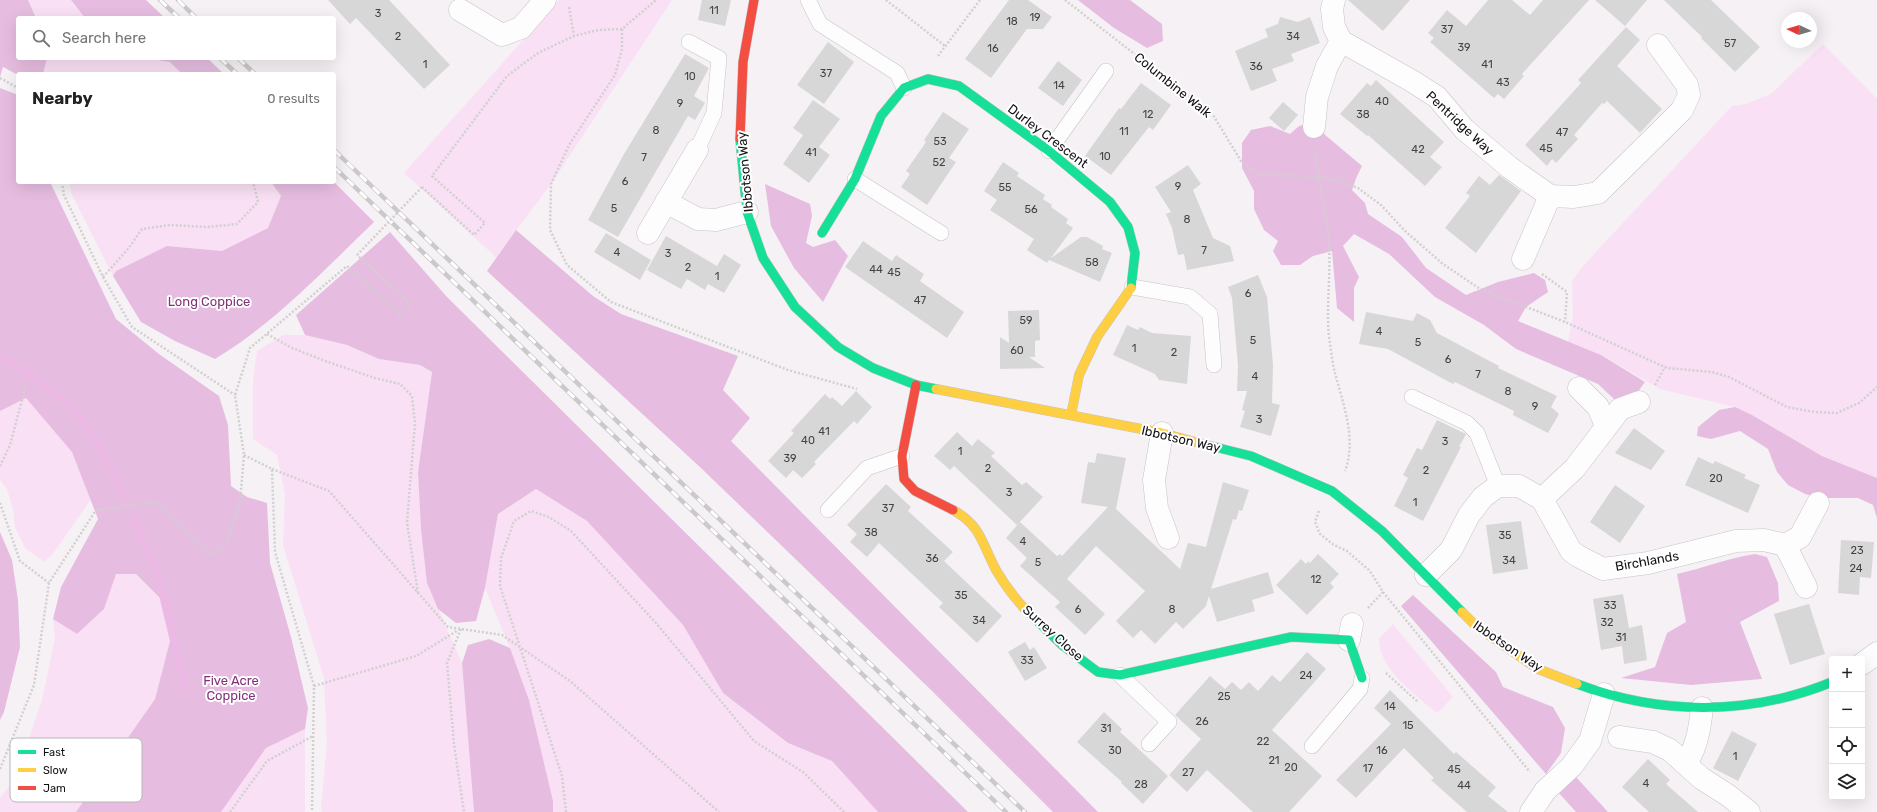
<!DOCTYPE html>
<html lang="en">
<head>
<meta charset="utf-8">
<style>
  :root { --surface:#fff; --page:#f6f6f6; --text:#222; --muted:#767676; --line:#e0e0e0 }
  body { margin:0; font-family:Rubik,sans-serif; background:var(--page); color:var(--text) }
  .controls { position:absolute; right:12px; bottom:12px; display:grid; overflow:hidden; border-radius:4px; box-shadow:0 4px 16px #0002 }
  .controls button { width:36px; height:36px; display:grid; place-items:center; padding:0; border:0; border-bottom:1px solid var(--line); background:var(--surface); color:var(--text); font:20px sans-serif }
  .compass { position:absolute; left:1781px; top:12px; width:36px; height:36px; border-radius:50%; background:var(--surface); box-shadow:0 4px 16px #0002; rotate:274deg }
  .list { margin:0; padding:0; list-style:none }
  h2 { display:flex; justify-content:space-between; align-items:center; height:52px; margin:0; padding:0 16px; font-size:17px }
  h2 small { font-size:13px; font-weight:400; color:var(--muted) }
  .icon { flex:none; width:22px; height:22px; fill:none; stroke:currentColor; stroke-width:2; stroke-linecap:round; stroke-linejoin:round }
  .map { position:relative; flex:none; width:1877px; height:812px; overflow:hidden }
  .search { position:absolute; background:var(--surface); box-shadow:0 4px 16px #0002; left:16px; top:16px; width:320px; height:44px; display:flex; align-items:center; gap:10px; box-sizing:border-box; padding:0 14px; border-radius:4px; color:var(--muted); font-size:15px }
  .panel { position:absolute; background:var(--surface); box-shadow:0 4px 16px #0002; left:16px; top:72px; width:320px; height:112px; border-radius:4px }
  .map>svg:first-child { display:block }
  .green { fill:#f9e0f4 }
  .forest { fill:#e6bde0 }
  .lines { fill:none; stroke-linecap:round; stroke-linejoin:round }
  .stream { stroke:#ecb9e4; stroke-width:8 }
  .building { fill:#d7d7d8 }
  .lane-casing { stroke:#c7c3c6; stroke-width:16 }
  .street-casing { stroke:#c7c3c6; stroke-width:23 }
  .fast-casing { stroke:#c7c3c6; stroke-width:10 }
  .slow-casing { stroke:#c7c3c6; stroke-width:10 }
  .jam-casing { stroke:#c7c3c6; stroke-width:10 }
  .path { stroke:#d1d0d0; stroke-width:2.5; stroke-dasharray:2 2; stroke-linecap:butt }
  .lane { stroke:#fefdfe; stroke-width:15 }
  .street { stroke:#fefdfe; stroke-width:22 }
  .fast { stroke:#16e098; stroke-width:9 }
  .slow { stroke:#ffcf43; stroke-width:9 }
  .jam { stroke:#f24e42; stroke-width:9 }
  .rail-casing { stroke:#cbcaca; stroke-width:4.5 }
  .rail { stroke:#fff; stroke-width:3; stroke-dasharray:9; stroke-linecap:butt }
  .path-bridge { stroke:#d1d0d0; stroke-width:2.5; stroke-dasharray:2 2; stroke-linecap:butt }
  .labels { text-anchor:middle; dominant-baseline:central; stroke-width:4; stroke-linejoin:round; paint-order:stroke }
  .number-label { font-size:11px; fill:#454245 }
  .street-label { font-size:13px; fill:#141114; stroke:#fff }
  .park-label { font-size:13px; fill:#82327a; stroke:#fff }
  .key { fill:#fff; stroke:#b8b8b8; stroke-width:1 }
  .key-label { font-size:11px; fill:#141114 }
</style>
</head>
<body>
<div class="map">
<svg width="1877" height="812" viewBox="0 0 1877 812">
  <rect width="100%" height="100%" fill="#f6f1f5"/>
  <path class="green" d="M28 0H71L85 18H36Z
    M559 0H672L551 184 496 257 404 173Z
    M1823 44 1877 99V478L1822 456 1752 415 1735 407 1660 389 1601 355 1568 342 1573 317 1572 282 1581 268 1732 106 1746 104 1771 94Z
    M47 58H146L170 62 182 74H43Z
    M69 182H271L281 196 269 228 222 251 167 246 116 271 113 276 72 195Z
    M283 335H305L347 345 379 359 420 365 432 372 418 472 421 530 427 583 462 663 474 812H322L321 807 327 743 324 678 283 545 285 494 277 455 253 439V381L257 351Z
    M26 397 72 451 91 499 55 551 44 562 26 549 15 528 13 510 7 489 0 480V411Z
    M536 489 587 521 683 625 723 693 788 743 832 761 878 812H553V801L529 700 510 648 485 588 498 514Z
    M115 573 136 574 163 601 171 637 155 699 76 812H0V798L15 779 42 700 55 638 53 619 77 634 104 609Z
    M1393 624 1453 697 1437 713C1416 695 1379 670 1379 639Z
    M305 729V812H221L266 748Z"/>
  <path class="forest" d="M0 0H28L36 18H18V58H47L43 74 18 75 3 67 0 77Z
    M71 0H146L165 18H85Z
    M1078 0H1130L1162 24 1163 41 1147 48 1114 28Z
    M146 58H207L224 74H182L170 62Z
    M0 88 18 95V182H50L116 319 159 354 219 396 228 425 231 486 247 497 267 503 270 563 291 637 308 708 305 729 266 748 221 812H76L155 699 171 637 163 601 136 574H116L104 609 77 634 53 619 61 587 98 519 72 452 26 398 0 411Z
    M1311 123 1362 166 1357 176 1352 190 1365 203 1368 214 1402 237 1426 268 1466 295 1498 282 1534 273 1545 280 1548 292 1526 307 1518 321 1601 355 1645 382 1634 397 1615 400 1598 384 1516 349 1484 325 1435 297 1389 254 1354 234 1343 246 1359 277 1354 288V322L1337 308 1332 251 1313 256 1300 265H1281L1273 251 1278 241 1264 230 1254 209V191L1242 168V143L1251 130 1270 126 1290 134 1299 126Z
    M271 182H334L374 222C323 271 276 322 215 359L175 341 141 322 113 276 116 271 167 246 222 251 268 228 281 196Z
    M765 184 810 204 812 216 806 243 813 247 835 240 848 256 823 302 794 268 771 226Z
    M516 230 593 296 621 314 738 356 723 390 750 418 731 441 1098 812H1053L930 689 701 468 487 271Z
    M390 232 447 297 968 812H878L832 761 788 743 723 693 683 625 587 521 536 489 498 514 485 588 476 621 456 623 438 609 427 583 421 530 418 472 432 372 420 365 379 359 347 345 305 335 296 315Z
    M1735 407 1752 415 1822 456 1877 478V518L1873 505 1858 498H1823L1805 494 1788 485 1777 472 1768 449 1740 431 1711 439 1697 436 1698 427 1719 410Z
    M0 532 12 560 18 600 20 647 4 712 0 720Z
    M1755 554 1767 557 1778 583 1779 601 1740 622 1762 679 1691 685 1621 678 1655 667 1667 633 1686 622 1677 574C1704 568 1728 558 1755 554Z
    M1413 595 1496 672 1503 687 1553 707 1565 728 1561 753 1546 774 1401 606Z
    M489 639 510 648 529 700 553 801V812H474L462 663 468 645Z
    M1576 777 1608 812H1576L1559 793Z"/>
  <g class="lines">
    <path class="stream" d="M0 357C27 373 64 396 82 421 98 442 113 470 123 494
      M133 517 159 578 186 691"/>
  </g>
  <path class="building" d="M328 0H389L450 65 424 89 356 18 350 24Z
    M702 0H731L725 26 698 20Z
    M1009 0H1028L1052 17 1043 29H1027L991 78 965 59Z
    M1348 0H1410L1383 31Z
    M1488 0H1512L1530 15 1543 0H1589L1522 74 1524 76 1504 99 1498 94 1494 98 1430 42 1434 38 1428 33 1447 10 1466 26Z
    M1595 0H1647L1625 26Z
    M1664 0H1711L1760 47 1735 72 1701 38 1702 37Z
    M1280 17 1298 22 1310 17 1320 43 1291 54 1294 61 1272 69 1277 81 1251 91 1235 51 1268 37 1265 29 1278 24Z
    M1626 27 1640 40 1617 66 1662 109 1640 133 1607 101 1604 104 1602 103 1574 135 1578 139 1556 163 1552 159 1547 166 1525 145 1581 83 1578 80Z
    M828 42 854 62 824 104 797 85Z
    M685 54 709 68 694 96 705 103 695 120 688 116 618 237 588 220 624 154Z
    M1058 61 1082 80 1063 106 1038 88Z
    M1376 80 1444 142 1430 157 1442 167 1425 186 1368 135 1367 136 1340 114 1367 83 1371 86Z
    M1141 83 1171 105 1153 130 1149 127 1111 175 1085 156 1119 108 1121 109Z
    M813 100 840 119 819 147 830 155 809 183 783 164 803 135 793 128Z
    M1283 102 1298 115 1284 131 1269 118Z
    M943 112 969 129 949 158 956 162 927 205 901 187 910 174 906 171 926 142 924 140Z
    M1003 162 1019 173 1017 176 1045 195 1043 199 1052 205 1051 207 1068 219 1066 223 1073 228 1051 258 1081 237H1087L1103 246 1102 249 1112 253 1100 282 1049 260 1047 263 1027 250 1034 239 990 210 997 200 984 191Z
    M1188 165 1201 184 1193 190 1213 238 1230 246 1234 261 1187 270 1184 254 1178 255 1172 228 1166 214 1171 212 1155 187Z
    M1499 175 1521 191 1476 253 1445 228 1470 196 1466 193 1479 176 1490 185Z
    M606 233 651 260 640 280 594 252Z
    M666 236 717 266 724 254 741 265 724 293 708 284 705 290 687 279 681 289 647 270Z
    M863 241 892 261 896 255 924 274 920 281 964 312 947 338 845 267Z
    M1258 275 1267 297 1273 365 1272 403 1280 405 1271 436 1240 427 1245 411 1242 410 1247 391H1237L1238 366 1232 298 1228 287Z
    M1039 310 1040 340 1035 341V357H1029L1045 368 1000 369V337L1009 343 1008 311Z
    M1366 312 1413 321 1417 313 1430 320 1437 333 1499 366 1498 368 1557 396 1551 407 1559 414 1548 433 1513 415 1514 411 1455 382 1453 384 1388 349 1359 344Z
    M1127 325 1138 330 1140 327 1152 333 1191 336 1187 384 1159 380 1155 374 1113 355Z
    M856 391 872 407 857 424 854 421 814 462 816 464 802 478 793 470 786 478 768 461 794 433 791 431 825 394 830 399 832 397 842 406Z
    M1437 420 1466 434 1459 447H1461L1423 521 1394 506 1408 478 1403 475 1417 448 1422 450Z
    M1634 428 1665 451 1651 470 1615 453Z
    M957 432 972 446 978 439 995 453 991 456 1022 485 1026 482 1043 497 1017 525 954 466 950 470 934 456Z
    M1097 453 1126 458 1116 509 1180 569 1188 543 1206 547 1223 482 1249 490 1242 511 1239 510 1236 520 1233 519 1211 589 1268 572 1274 593 1252 600 1255 611 1217 622 1209 596 1206 606 1183 629 1176 622 1155 644 1141 630 1133 638 1116 621 1145 591 1096 546 1067 579 1105 614 1085 635 1055 607 1060 602 1020 566 1027 558 1006 538 1020 522 1057 556 1060 554 1062 556 1108 507 1081 503 1088 462 1095 463Z
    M1698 457 1713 464 1715 461 1746 475 1744 478 1760 485 1748 513 1685 485Z
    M886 484 911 507 908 511 953 552 944 561 1002 616 977 643 939 607 943 603 879 543 867 557 850 542 857 534 847 525Z
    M1615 485 1645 506 1620 543 1590 522Z
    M1521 521 1528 569 1493 574 1486 525Z
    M1841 540 1874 542 1871 578 1860 577 1859 595 1838 593Z
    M1318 554 1339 574 1330 583 1334 587 1307 615 1276 585 1301 559 1306 564 1308 561 1310 563Z
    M1623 594 1629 628 1642 625 1647 660 1624 664 1622 646 1601 650 1593 599Z
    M1809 604 1825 654 1790 665 1774 614Z
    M1025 642 1030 650 1034 647 1047 668 1025 681 1008 652Z
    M1307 652 1326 669 1272 730 1322 776 1289 812H1253L1207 770 1187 792 1169 775 1201 739 1175 715 1210 676 1225 689 1232 682 1241 690 1249 682 1258 691 1272 675 1280 682Z
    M1390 690 1454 754 1456 752 1496 787 1488 796 1508 812H1467L1431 780 1434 778 1404 748 1356 798 1336 780 1391 724 1374 708Z
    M1104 712 1122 729 1120 732 1168 776 1143 804 1121 783 1122 782 1077 742Z
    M1732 731 1757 744 1738 781 1713 768Z
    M1648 759 1670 780 1666 784 1698 812H1649L1622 787Z"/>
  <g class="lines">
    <g class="lane-casing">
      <path id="lane" d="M808 0 820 24 897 73 904 88
        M689 42 719 58 714 113 697 150
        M1049 151 1106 71
        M855 179 941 233
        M1132 287 1190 297 1210 314 1214 365
        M1412 397 1467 423 1477 433 1498 486
        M828 510 867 468 902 456
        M1120 675 1169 722 1149 744
        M1312 746 1360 689 1362 678"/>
    </g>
    <g class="street-casing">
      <path id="street" d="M1334 0 1332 9 1334 27 1341 41 1412 81 1437 97 1464 129 1509 167 1550 196 1574 197 1598 193 1682 110 1689 95 1687 85 1658 45
        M460 10 502 35 521 28 545 0
        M1314 127 1317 97 1327 66 1341 41
        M666 202 698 219 716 220 747 212
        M648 233 697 150
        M1523 259 1550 196
        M1579 388 1598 407 1606 426
        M1639 402 1620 409 1575 468 1542 499 1571 551 1578 556 1603 569 1648 563 1736 541 1764 540 1785 545 1806 587
        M1162 433 1154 480 1157 508 1168 538
        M1785 545 1800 537 1818 503
        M1426 575 1451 550 1469 515 1483 497 1498 486H1519L1542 499
        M1349 640 1352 624
        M1862 664 1877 653
        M1619 737 1653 742 1670 750 1701 778 1729 796 1749 812
        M1686 763C1697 748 1700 726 1702 708
        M1531 812 1545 791 1572 766 1590 741 1604 694"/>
    </g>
    <g class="fast-casing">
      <path id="fast" d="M740 139 747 212 763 258 795 307 838 347 873 368 916 385 936 389
        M822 233 855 179 881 116 904 88 928 79 959 86 1049 151 1110 202 1128 227 1135 253 1131 288
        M1203 444 1251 456 1332 491 1382 531 1462 612
        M1024 608 1062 645 1098 672 1120 675 1291 637 1349 640 1362 678
        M1577 684C1660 715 1749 716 1832 682"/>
    </g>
    <g class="slow-casing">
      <path id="slow" d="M936 389 1162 433 1203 444
        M1071 415 1079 375 1097 337 1131 288
        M953 510C981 525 982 544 996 570 1003 582 1014 597 1024 608
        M1462 612 1476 626 1538 669 1577 684"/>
    </g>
    <g class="jam-casing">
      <path id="jam" d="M740 139 743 62 754 0
        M916 385 902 456 904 479 915 491 953 510"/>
    </g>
    <path class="path" d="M886 0 945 46
      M1065 0 1213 115 1241 161 1250 169 1259 174 1319 177 1340 181 1358 188 1381 205 1405 231 1443 264 1480 289 1565 322 1667 368 1712 372 1729 377 1787 407 1814 412 1837 413 1859 403 1877 387
      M569 7 574 36
      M622 29V49L615 75 569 145 551 184 550 230 567 265 611 302 788 370 857 389
      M938 56 980 0
      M0 78 18 88
      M1315 150C1319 181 1326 212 1329 243 1331 275 1326 306 1329 337 1331 349 1332 362 1335 373 1343 404 1357 439 1345 471
      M62 182 64 195 103 277 132 327 235 395
      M422 187 474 235 485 223 432 176 507 76 538 53 574 36 598 30 622 29 656 0
      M1542 274 1567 292 1565 322
      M103 277 128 249 142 229 170 225 208 227 237 224 258 202 253 182
      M267 334 292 348 328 362 375 378 400 384 412 396 415 423 407 523 418 593
      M1655 385 1665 367
      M244 455 272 469 275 552 314 686 312 812
      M0 466 10 445 26 385
      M272 469 329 491 448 627 502 635 570 681 719 812
      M0 503 20 561 49 583
      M1319 511 1315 522 1320 534 1334 545 1347 551 1370 571 1383 592 1530 772
      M1368 608 1383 592
      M461 629 447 663 454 744 464 812
      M1386 673 1418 702
      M314 686 416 656 460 629
      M0 769 34 685 49 583 96 510 155 502 202 548 212 554 225 547 240 502 244 455 235 395 250 348 347 266 400 315 411 304 357 255
      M230 812 267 761 313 736
      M566 812 562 776 500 586 501 558 514 521 531 511 549 517 571 531 656 623 754 741 803 772 844 812"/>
    <use href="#lane" class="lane"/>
    <use href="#street" class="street"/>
    <use href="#fast" class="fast"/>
    <use href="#slow" class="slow"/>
    <use href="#jam" class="jam"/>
    <g class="rail-casing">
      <path id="rail" d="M160 0 179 18
        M178 0 196 18
        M220 58 237 74
        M238 58 255 74
        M334 150 1025 812
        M334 167 1006 812"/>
    </g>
    <use href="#rail" class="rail"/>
    <path class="path-bridge" d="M357 255 422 187"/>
  </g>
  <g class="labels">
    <g class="number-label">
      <text x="714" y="10">11</text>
      <text x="378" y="13">3</text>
      <text x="1035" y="17">19</text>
      <text x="1012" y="21">18</text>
      <text x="1447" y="29">37</text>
      <text x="398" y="36">2</text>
      <text x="1293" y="36">34</text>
      <text x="1730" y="43">57</text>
      <text x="1464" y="47">39</text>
      <text x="993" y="48">16</text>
      <text x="425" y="64">1</text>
      <text x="1487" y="64">41</text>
      <text x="1256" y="66">36</text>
      <text x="826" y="73">37</text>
      <text x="690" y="76">10</text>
      <text x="1503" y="82">43</text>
      <text x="1059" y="85">14</text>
      <text x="1382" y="101">40</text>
      <text x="680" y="103">9</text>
      <text x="1148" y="114">12</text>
      <text x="1363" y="114">38</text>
      <text x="656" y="130">8</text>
      <text x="1124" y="131">11</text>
      <text x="1562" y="132">47</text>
      <text x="940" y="141">53</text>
      <text x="1546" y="148">45</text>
      <text x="1418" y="149">42</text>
      <text x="811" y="152">41</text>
      <text x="1105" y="156">10</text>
      <text x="644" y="157">7</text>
      <text x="939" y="162">52</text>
      <text x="625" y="181">6</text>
      <text x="1178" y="186">9</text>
      <text x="1005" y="187">55</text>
      <text x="614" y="208">5</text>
      <text x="1031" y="209">56</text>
      <text x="1187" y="219">8</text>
      <text x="1204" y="250">7</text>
      <text x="617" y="252">4</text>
      <text x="668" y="253">3</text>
      <text x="1092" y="262">58</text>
      <text x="688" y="267">2</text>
      <text x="876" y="269">44</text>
      <text x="894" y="272">45</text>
      <text x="717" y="276">1</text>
      <text x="1248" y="293">6</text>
      <text x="920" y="300">47</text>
      <text x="1026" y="320">59</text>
      <text x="1379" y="331">4</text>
      <text x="1253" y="340">5</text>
      <text x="1418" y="342">5</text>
      <text x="1134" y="348">1</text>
      <text x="1017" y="350">60</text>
      <text x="1174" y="352">2</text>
      <text x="1448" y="359">6</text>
      <text x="1478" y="374">7</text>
      <text x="1255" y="376">4</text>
      <text x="1508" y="391">8</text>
      <text x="1535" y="406">9</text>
      <text x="1259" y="419">3</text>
      <text x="824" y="431">41</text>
      <text x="808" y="440">40</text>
      <text x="1445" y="441">3</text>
      <text x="960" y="451">1</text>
      <text x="790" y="458">39</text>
      <text x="988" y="468">2</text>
      <text x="1426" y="470">2</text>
      <text x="1716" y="478">20</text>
      <text x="1009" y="492">3</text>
      <text x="1415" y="502">1</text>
      <text x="888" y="508">37</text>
      <text x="871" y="532">38</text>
      <text x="1505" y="535">35</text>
      <text x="1023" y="541">4</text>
      <text x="1857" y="550">23</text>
      <text x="932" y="558">36</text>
      <text x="1509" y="560">34</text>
      <text x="1038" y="562">5</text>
      <text x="1856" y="568">24</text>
      <text x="1316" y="579">12</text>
      <text x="961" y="595">35</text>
      <text x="1610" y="605">33</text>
      <text x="1078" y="609">6</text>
      <text x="1172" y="609">8</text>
      <text x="979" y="620">34</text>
      <text x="1607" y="622">32</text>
      <text x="1621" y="637">31</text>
      <text x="1027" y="660">33</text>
      <text x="1306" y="675">24</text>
      <text x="1224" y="696">25</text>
      <text x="1390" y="706">14</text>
      <text x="1202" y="721">26</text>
      <text x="1408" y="725">15</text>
      <text x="1106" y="728">31</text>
      <text x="1263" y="741">22</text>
      <text x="1115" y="750">30</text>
      <text x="1382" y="750">16</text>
      <text x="1735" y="756">1</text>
      <text x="1274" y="760">21</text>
      <text x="1291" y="767">20</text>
      <text x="1368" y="768">17</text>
      <text x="1454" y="769">45</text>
      <text x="1188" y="772">27</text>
      <text x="1646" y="783">4</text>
      <text x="1141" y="784">28</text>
      <text x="1464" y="785">44</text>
    </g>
    <g class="street-label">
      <text transform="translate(1173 85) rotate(39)">Columbine Walk</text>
      <text transform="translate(1460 123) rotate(43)">Pentridge Way</text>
      <text transform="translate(1048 136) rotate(37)">Durley Crescent</text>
      <text transform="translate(745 172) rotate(-95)">Ibbotson Way</text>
      <text transform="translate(1181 439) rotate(13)">Ibbotson Way</text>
      <text transform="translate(1647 561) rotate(-10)">Birchlands</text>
      <text transform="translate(1053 633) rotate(42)">Surrey Close</text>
      <text transform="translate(1508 646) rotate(34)">Ibbotson Way</text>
    </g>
    <g class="park-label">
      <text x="209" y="301">Long Coppice</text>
      <text x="231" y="680">Five Acre<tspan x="231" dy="15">Coppice</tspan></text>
    </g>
  </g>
  <rect x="10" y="738" width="132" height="64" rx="6" class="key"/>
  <rect x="18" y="750" width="18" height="4" fill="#16e098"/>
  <rect x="18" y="768" width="18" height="4" fill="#ffcf43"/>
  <rect x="18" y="786" width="18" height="4" fill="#f24e42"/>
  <g class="key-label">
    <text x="43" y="756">Fast</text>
    <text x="43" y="774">Slow</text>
    <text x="43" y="792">Jam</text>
  </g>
</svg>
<div class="controls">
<button>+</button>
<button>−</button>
<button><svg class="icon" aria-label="locate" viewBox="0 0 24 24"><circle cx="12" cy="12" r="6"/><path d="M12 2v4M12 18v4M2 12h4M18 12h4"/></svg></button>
<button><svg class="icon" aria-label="layers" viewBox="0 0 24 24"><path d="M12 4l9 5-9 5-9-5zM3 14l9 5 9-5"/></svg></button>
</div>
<svg class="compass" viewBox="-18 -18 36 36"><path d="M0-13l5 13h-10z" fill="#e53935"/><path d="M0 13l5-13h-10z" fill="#767676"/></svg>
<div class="search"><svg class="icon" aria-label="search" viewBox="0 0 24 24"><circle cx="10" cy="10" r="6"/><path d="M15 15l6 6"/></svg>Search here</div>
<section class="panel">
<h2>Nearby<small>0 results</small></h2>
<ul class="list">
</ul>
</section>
</div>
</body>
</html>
